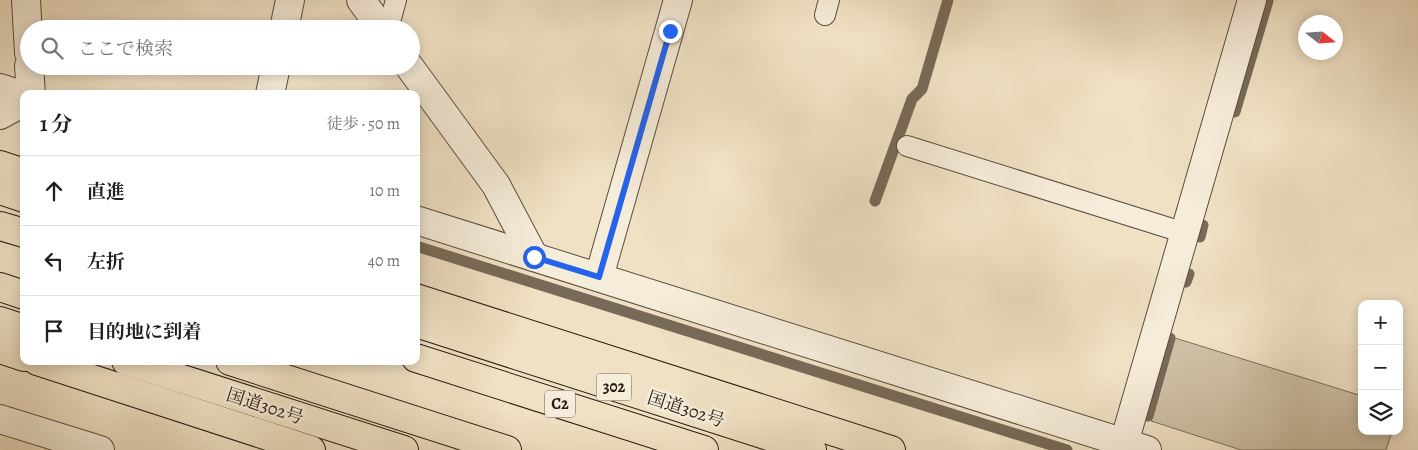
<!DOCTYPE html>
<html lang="ja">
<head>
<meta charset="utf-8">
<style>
  :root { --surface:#fff; --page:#f6f6f6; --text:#202124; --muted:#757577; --line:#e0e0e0 }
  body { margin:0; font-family:Alegreya,"Noto Serif JP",serif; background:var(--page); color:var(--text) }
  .controls { position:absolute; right:15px; bottom:15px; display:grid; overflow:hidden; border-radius:10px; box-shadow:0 2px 12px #0003 }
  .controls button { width:45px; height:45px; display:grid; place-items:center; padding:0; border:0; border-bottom:1px solid var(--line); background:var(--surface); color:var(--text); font:25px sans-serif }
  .compass { position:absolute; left:1298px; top:15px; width:45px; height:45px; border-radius:50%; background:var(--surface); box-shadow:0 2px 12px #0003; rotate:107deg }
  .stop { position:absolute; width:15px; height:15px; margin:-11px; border:4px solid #2563eb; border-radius:50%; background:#fff }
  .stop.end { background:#2563eb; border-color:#fff; box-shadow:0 1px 5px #0008 }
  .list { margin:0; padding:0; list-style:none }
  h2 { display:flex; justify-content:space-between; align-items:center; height:65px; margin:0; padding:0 20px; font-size:21px }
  h2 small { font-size:16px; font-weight:400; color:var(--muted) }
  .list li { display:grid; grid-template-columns:32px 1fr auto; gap:15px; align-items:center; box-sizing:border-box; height:70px; padding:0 20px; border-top:1px solid var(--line) }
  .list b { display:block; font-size:19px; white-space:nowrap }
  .list em { font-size:16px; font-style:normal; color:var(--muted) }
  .icon { flex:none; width:28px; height:28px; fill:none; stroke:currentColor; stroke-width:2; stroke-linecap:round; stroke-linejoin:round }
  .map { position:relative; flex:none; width:1418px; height:450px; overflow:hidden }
  .search { position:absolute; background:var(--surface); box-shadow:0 2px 12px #0003; left:20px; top:20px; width:400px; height:55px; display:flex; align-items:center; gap:12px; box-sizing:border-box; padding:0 18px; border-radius:28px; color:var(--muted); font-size:19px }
  .panel { position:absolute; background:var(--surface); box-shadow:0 2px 12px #0003; left:20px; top:90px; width:400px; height:275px; border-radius:10px }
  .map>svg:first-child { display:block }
  .green { fill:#cec0a6; stroke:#7b6e5c }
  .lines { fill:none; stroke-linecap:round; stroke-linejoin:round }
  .stream { stroke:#776a58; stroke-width:11 }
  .service-casing { stroke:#5a4d3e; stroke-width:22 }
  .minor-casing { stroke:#5a4d3e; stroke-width:30 }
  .tertiary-casing { stroke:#5a4d3e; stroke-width:30 }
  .trunk-casing { stroke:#281c12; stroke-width:30 }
  .motorway-casing { stroke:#281c12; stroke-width:30 }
  .service { stroke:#f5ecd9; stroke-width:20 }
  .minor { stroke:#f5ecd9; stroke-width:28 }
  .tertiary { stroke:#f5ecd9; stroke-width:28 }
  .trunk { stroke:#f0e1c4; stroke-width:28 }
  .motorway { stroke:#f0e1c4; stroke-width:28 }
  .route { stroke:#2563eb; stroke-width:6 }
  .labels { text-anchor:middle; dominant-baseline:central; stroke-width:5; stroke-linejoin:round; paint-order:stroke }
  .shield { fill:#f5ecd9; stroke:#665a4e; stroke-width:1 }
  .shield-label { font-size:16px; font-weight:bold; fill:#281c12 }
  .street-label { font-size:18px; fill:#281c12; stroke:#f5ecd9 }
</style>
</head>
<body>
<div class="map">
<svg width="1418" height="450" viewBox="0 0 1418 450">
  <rect width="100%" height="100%" fill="#f0e1c4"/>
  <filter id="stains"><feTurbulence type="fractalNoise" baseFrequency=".004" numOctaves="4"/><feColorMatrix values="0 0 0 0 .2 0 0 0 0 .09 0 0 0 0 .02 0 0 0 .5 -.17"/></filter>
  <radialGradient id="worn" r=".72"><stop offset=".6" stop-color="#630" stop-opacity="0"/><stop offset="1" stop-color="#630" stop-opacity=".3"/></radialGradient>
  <path class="green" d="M1175 338 1362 396V431H1392L1386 450H1241L1151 421Z"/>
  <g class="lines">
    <path class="stream" d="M1235 112 1268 1
      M875 201 912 99 922 89 948 0
      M1200 237 1203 225
      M416 246 1067 450
      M1186 282 1189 274
      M1148 416 1170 338"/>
    <g class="service-casing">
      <path id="service" d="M825 15 829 0
        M388 29 396 0
        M907 146 1185 233"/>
    </g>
    <g class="minor-casing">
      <path id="minor" d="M26 0 29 53
        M284 29 290 0
        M29 66 31 94
        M0 88 24 96
        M270 94 276 66
        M0 115 24 102
        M416 220 1147 450
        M599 277 678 0
        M0 419 100 450
        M1124 443 1252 0"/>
    </g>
    <g class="tertiary-casing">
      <path id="tertiary" d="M361 0 382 29
        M409 66 496 185 534 257"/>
    </g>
    <g class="trunk-casing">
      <path id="trunk" d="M0 190 24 198
        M0 321 24 329
        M416 323 812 450
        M126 361 404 450"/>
    </g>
    <g class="motorway-casing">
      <path id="motorway" d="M0 165 24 173
        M0 226 24 233
        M0 287 24 295
        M416 298 891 450
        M0 349 24 357
        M416 358 704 450
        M37 361 311 450
        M230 361 507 450"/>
    </g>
    <use href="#service" class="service"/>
    <use href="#minor" class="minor"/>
    <use href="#tertiary" class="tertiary"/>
    <use href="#trunk" class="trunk"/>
    <use href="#motorway" class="motorway"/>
  </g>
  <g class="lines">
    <path class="route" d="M534 257 599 277 670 31"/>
  </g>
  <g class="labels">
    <g class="shield">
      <rect x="596.5" y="373.5" width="35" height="27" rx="4"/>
      <rect x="545" y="390.5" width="30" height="27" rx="4"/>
    </g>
    <g class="shield-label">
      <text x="614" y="387">302</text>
      <text x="560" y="404">C2</text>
    </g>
    <g class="street-label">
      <text transform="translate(265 406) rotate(18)">国道302号</text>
      <text transform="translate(686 409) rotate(18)">国道302号</text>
    </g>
  </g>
  <rect width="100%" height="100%" filter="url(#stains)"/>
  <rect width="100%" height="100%" fill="url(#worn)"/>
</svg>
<div class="controls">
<button>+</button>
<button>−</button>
<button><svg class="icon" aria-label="layers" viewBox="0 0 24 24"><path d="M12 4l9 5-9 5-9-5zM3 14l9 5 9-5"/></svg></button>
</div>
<svg class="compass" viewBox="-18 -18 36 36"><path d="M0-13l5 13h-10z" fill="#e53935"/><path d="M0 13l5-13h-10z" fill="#757577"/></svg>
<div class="stop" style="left:534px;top:257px"></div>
<div class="stop end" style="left:670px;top:31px"></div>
<div class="search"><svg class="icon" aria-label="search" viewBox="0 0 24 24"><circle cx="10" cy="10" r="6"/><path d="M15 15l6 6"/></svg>ここで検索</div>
<section class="panel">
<h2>1 分<small>徒歩 · 50 m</small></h2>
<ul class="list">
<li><svg class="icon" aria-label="ahead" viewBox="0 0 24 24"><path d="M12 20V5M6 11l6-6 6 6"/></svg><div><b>直進</b></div><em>10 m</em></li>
<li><svg class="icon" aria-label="left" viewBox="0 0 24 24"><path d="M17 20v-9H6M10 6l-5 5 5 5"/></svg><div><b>左折</b></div><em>40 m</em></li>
<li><svg class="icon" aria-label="arrive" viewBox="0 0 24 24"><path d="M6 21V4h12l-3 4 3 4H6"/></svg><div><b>目的地に到着</b></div></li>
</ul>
</section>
</div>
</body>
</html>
